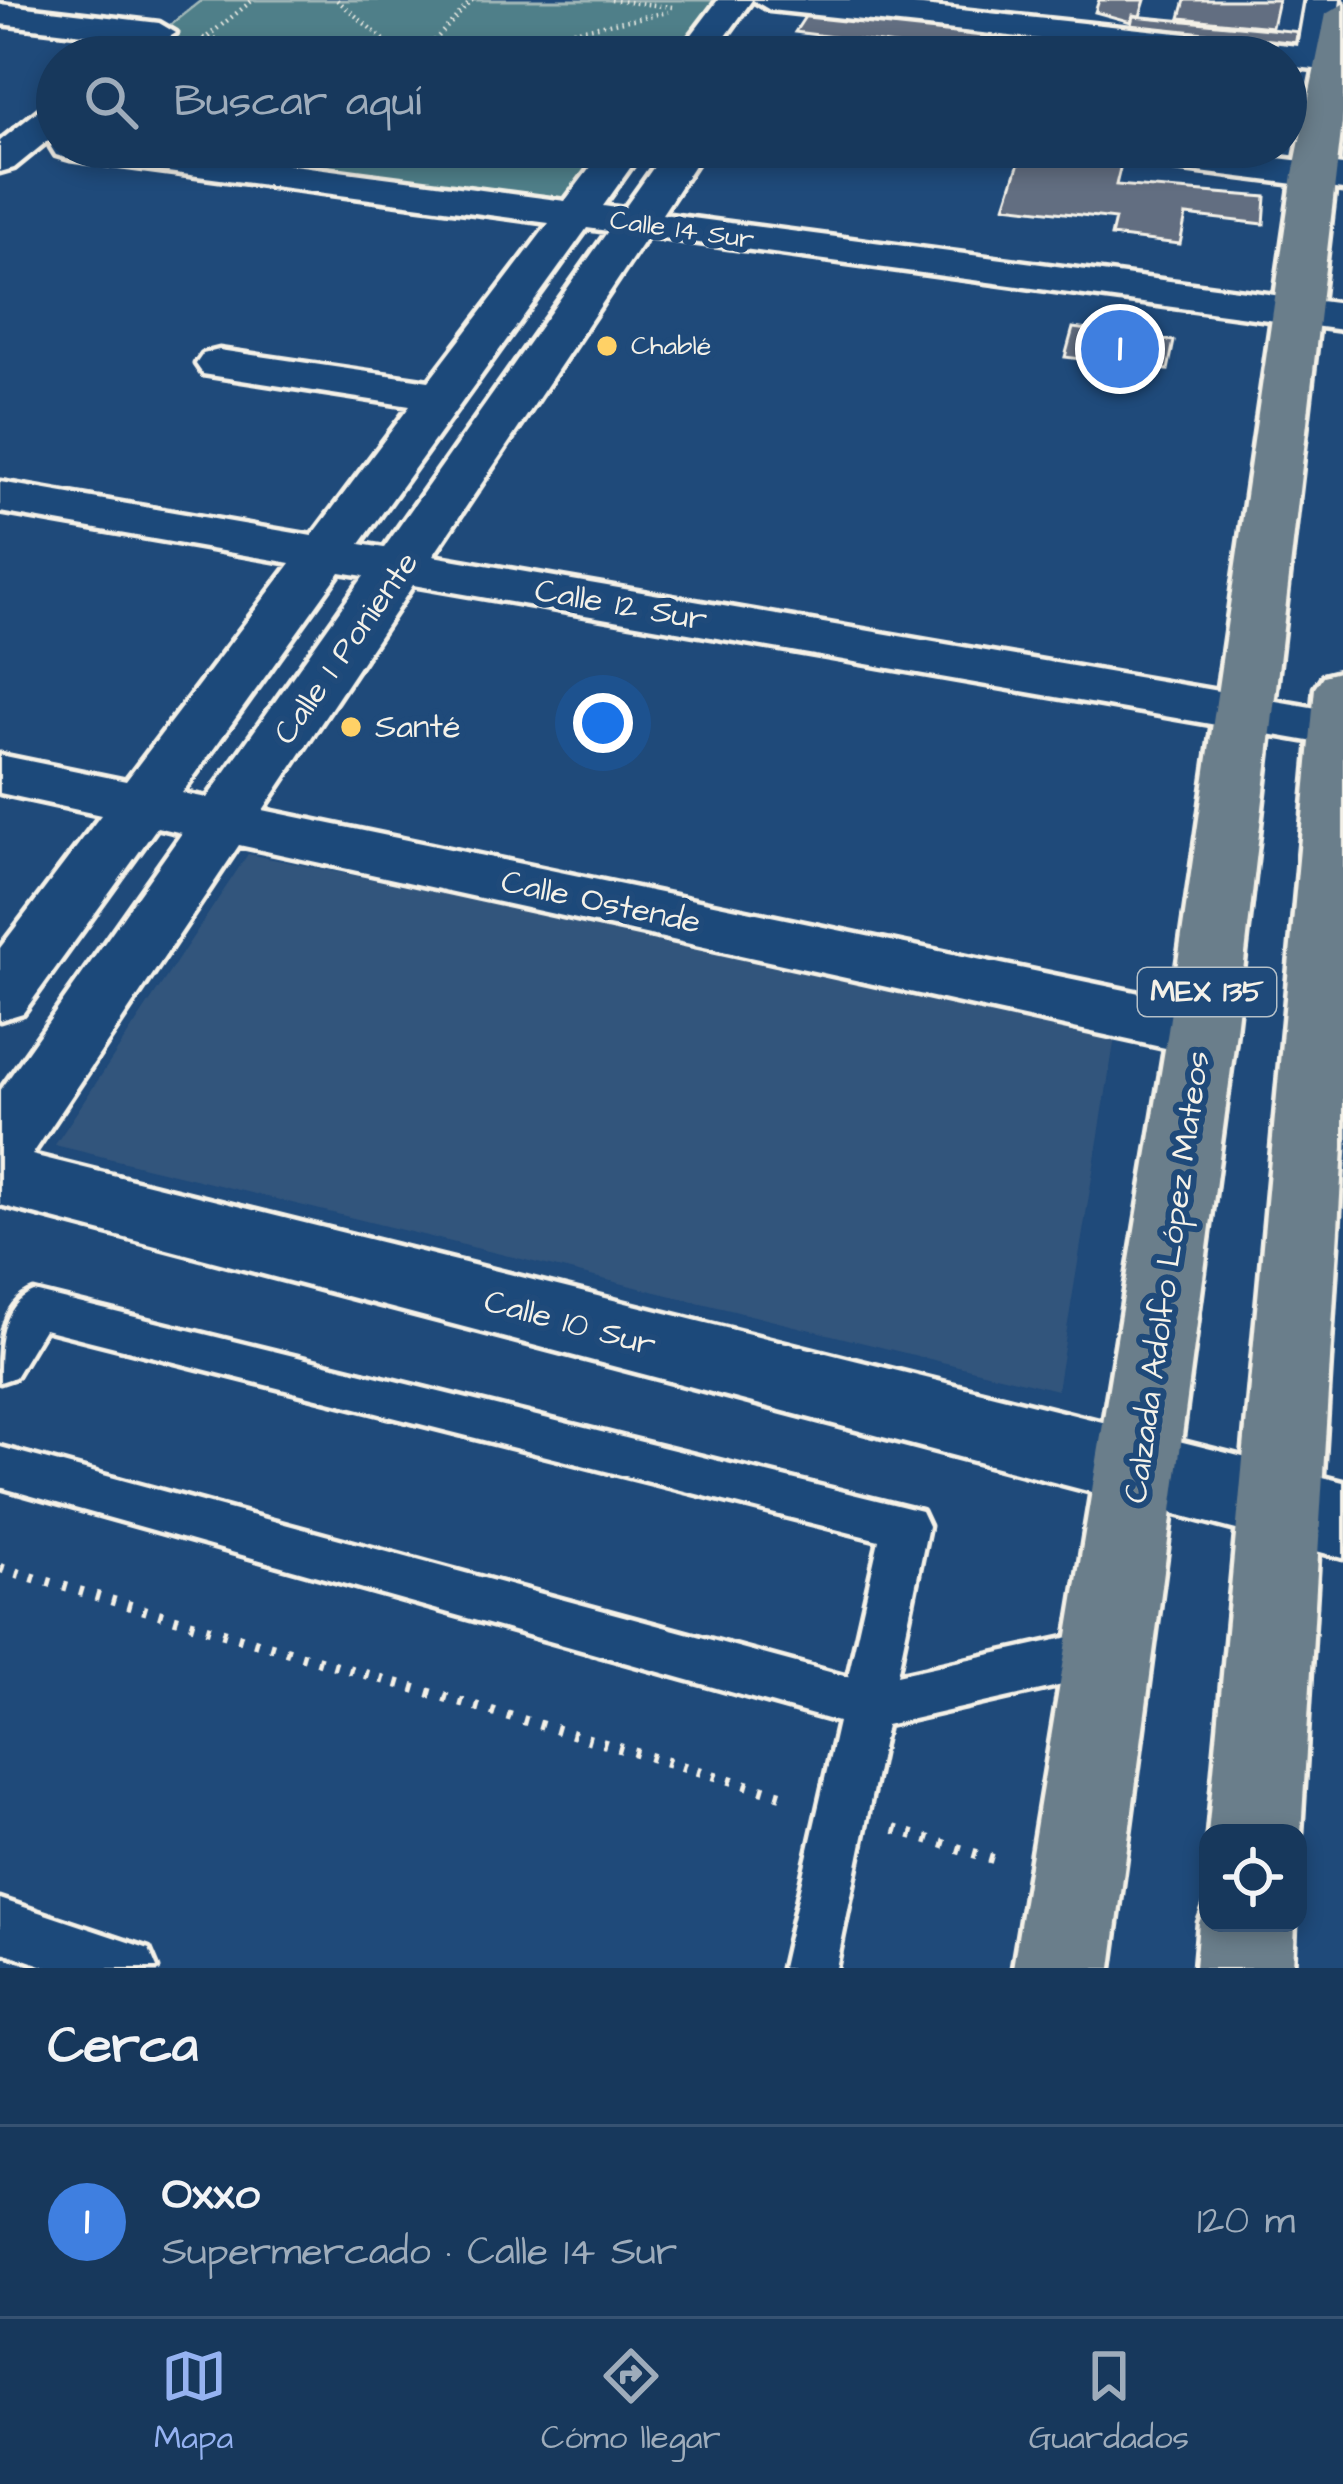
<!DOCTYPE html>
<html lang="es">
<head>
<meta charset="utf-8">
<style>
  :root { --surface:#17385c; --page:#244365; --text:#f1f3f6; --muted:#9eacbb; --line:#365272; --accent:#95b2f1 }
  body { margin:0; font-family:"Architects Daughter",sans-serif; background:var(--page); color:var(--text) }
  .controls { position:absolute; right:36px; bottom:36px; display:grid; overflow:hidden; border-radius:24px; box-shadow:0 6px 18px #0003 }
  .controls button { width:108px; height:108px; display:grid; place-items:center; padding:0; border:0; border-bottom:3px solid var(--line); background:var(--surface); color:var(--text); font:60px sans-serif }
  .you { position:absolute; left:603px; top:723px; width:42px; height:42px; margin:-30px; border:9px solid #fff; border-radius:50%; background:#1a73e8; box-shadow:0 0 0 18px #1a73e833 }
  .badge { display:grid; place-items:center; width:78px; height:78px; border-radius:50%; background:var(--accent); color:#fff; font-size:39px; font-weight:700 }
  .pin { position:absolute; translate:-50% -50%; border:6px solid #fff; box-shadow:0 3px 12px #0006 }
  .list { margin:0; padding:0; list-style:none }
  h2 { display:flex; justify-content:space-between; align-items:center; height:156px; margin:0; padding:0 48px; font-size:51px }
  h2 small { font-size:39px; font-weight:400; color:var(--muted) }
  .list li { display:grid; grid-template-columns:78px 1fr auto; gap:36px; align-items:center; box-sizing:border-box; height:192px; padding:0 48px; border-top:3px solid var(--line) }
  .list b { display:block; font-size:45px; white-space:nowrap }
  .list p { margin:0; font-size:39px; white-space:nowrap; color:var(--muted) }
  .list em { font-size:39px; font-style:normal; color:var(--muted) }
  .icon { flex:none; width:66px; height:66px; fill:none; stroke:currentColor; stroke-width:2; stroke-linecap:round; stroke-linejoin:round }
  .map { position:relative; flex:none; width:1343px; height:1968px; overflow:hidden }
  .search { position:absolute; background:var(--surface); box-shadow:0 6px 18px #0003; left:36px; right:36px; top:36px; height:132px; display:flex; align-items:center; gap:30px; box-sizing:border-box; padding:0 42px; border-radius:66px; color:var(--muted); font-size:45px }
  .sheet { height:348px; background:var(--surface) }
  nav { display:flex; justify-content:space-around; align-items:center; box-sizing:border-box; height:168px; border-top:3px solid var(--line); background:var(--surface); font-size:33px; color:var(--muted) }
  nav a { display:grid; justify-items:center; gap:6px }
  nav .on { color:var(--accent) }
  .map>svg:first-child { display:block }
  .built { fill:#33557c }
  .green { fill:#507f89; stroke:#a2b8b8; stroke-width:3 }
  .building { fill:#626e81; stroke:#f4f1e8; stroke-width:3 }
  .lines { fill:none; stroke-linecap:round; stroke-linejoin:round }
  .lane-casing { stroke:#f4f1e8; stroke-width:9 }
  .street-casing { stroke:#f4f1e8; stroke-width:9 }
  .primary-casing { stroke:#f4f1e8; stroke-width:9 }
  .path-far1 { stroke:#f4f1e8; stroke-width:4.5; stroke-dasharray:1.5 4.5; stroke-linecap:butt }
  .path { stroke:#f4f1e8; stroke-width:10; stroke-dasharray:4.5 12; stroke-linecap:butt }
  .lane { fill:#1f4a7a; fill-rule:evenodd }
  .street { fill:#1f4a7a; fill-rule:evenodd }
  .primary { fill:#6b7e8b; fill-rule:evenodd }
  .poi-dot { fill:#ffd166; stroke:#1f4a7a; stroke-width:4.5 }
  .labels { text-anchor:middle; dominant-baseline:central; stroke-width:12; stroke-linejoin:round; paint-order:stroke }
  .far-street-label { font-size:27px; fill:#f4f1e8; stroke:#1f4a7a }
  .far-poi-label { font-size:27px; fill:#f4f1e8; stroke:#1f4a7a; text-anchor:start }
  .shield { fill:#1f4a7a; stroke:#b4bfc7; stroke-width:3 }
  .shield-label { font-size:30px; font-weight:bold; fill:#f4f1e8 }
  .street-label { font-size:33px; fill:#f4f1e8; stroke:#1f4a7a }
  .poi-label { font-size:33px; fill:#f4f1e8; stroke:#1f4a7a; text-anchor:start }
</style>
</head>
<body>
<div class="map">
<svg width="1343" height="1968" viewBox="0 0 1343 1968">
  <rect width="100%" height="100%" fill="#1f4a7a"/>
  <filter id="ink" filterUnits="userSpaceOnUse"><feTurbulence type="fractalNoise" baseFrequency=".00833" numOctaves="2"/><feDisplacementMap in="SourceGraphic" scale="24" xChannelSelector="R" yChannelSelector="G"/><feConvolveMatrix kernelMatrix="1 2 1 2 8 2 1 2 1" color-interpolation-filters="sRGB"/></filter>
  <g filter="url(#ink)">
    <path class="built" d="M248 854 1116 1031 1057 1390 55 1145Z"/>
    <path class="green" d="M202 0H735L693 57H130Z
      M70 147H626L575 216Z"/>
    <path class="building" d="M1099 0H1145L1140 16 1133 15 1131 22 1095 12Z
      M1185 0H1278L1272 27 1180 18Z
      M808 12 991 30 980 56 795 32Z
      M1133 16 1301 32 1299 50 1129 33Z
      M1095 41 1231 57H1089Z
      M1024 147 1123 156 1116 185 1266 197 1264 224 1186 215 1180 244 1111 236 1115 219 1005 206Z
      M1073 328 1174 341 1168 370 1065 357Z"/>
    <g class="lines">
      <g class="lane-casing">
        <path id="lane" d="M34 1292 921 1511 928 1526 897 1675 1111 1628 1128 1635 1135 1651 1128 1667 1111 1674 886 1725 836 1968H782L838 1722 0 1487V1447L848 1677 879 1540 44 1329 15 1377 0 1382C0 1348 0 1305 34 1292Z
          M0 1899 149 1949 157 1968H50L0 1951Z"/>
      </g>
      <g class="street-casing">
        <path id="street" d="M718 0H752L711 57H675Z
          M753 0H866L1298 46 1306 0H1340L1333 49 1343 50V72L1286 66V57H1206L770 10Z
          M0 4 159 23 176 33 159 43 0 24Z
          M57 103V133L14 168 0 172V141L44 106Z
          M56 139 57 147H157L565 201 606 147H645L603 206 624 209 668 147H706L662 214 1343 304V330L647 236 433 556 1340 712 1343 747 413 585 263 810 1202 1006 1226 1013 1236 1031 1226 1049 1202 1056 239 845 32 1155 1343 1482V1558L0 1205V1091L182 833 157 827 23 1013 0 1020V948L101 815 0 793V755L126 781 291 563 0 512V482L312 536 410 406 203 374 196 364 203 354 219 350 429 381 549 223 70 159 56 155 51 147ZM587 228 608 231 384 548 360 544ZM340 572 364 576 207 798 182 793Z
          M1078 147H1189L1343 166V190L1097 159Z"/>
      </g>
      <g class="primary-casing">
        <path id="primary" d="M1343 4V114L1236 1031 1111 1968H1013L1168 1031 1293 174 1326 14Z
          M1343 671V1147L1301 1833 1298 1840V1833L1208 1835 1315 688 1323 676Z
          M1208 1900V1923H1295L1293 1968H1195L1199 1923Z"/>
      </g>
      <path class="path-far1" d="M337 0 402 55
        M611 0 672 7
        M203 38 363 57
        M203 40 253 0
        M422 54 472 0
        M399 56 433 57
        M444 57 668 12
        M502 147 518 161"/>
      <path class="path" d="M0 1568 788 1797
        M894 1829 1000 1861"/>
      <use href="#lane" class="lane"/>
      <use href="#street" class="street"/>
      <use href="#primary" class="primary"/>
    </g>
  </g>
  <g class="poi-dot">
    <circle cx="607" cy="346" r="12"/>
    <circle cx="351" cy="727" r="12"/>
  </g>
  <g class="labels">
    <g class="far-street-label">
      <text transform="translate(682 230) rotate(8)">Calle 14 Sur</text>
    </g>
    <g class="far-poi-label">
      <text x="631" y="346">Chablé</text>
    </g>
    <rect class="shield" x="1138" y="968" width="138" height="48" rx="9"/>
    <g class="shield-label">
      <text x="1207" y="992">MEX 135</text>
    </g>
    <g class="street-label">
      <text transform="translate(621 605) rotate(10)">Calle 12 Sur</text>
      <text transform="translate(346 648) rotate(-55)">Calle 1 Poniente</text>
      <text transform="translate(601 902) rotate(12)">Calle Ostende</text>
      <text transform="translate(1167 1277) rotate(-82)">Calzada Adolfo López Mateos</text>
      <text transform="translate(570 1323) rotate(15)">Calle 10 Sur</text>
    </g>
    <g class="poi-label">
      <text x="375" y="727">Santé</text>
    </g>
  </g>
</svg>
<div class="controls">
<button><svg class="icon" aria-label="locate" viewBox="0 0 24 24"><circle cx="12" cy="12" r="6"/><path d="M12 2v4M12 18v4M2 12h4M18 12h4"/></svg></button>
</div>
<div class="you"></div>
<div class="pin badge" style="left:1120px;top:349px;background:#3f7fe0">1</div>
<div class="search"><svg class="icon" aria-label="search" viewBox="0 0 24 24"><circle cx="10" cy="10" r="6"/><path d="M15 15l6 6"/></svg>Buscar aquí</div>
</div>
<section class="sheet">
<h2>Cerca<small></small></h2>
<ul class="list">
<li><span class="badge" style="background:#3f7fe0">1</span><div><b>Oxxo</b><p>Supermercado · Calle 14 Sur</p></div><em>120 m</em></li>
</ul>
</section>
<nav>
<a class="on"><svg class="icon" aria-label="map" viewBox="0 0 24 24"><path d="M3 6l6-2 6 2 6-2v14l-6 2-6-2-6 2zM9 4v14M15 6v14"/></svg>Mapa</a>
<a><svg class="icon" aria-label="directions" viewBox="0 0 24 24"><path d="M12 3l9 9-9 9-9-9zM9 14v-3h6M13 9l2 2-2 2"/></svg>Cómo llegar</a>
<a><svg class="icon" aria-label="saved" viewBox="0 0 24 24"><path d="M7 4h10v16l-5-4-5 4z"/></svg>Guardados</a>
</nav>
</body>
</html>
